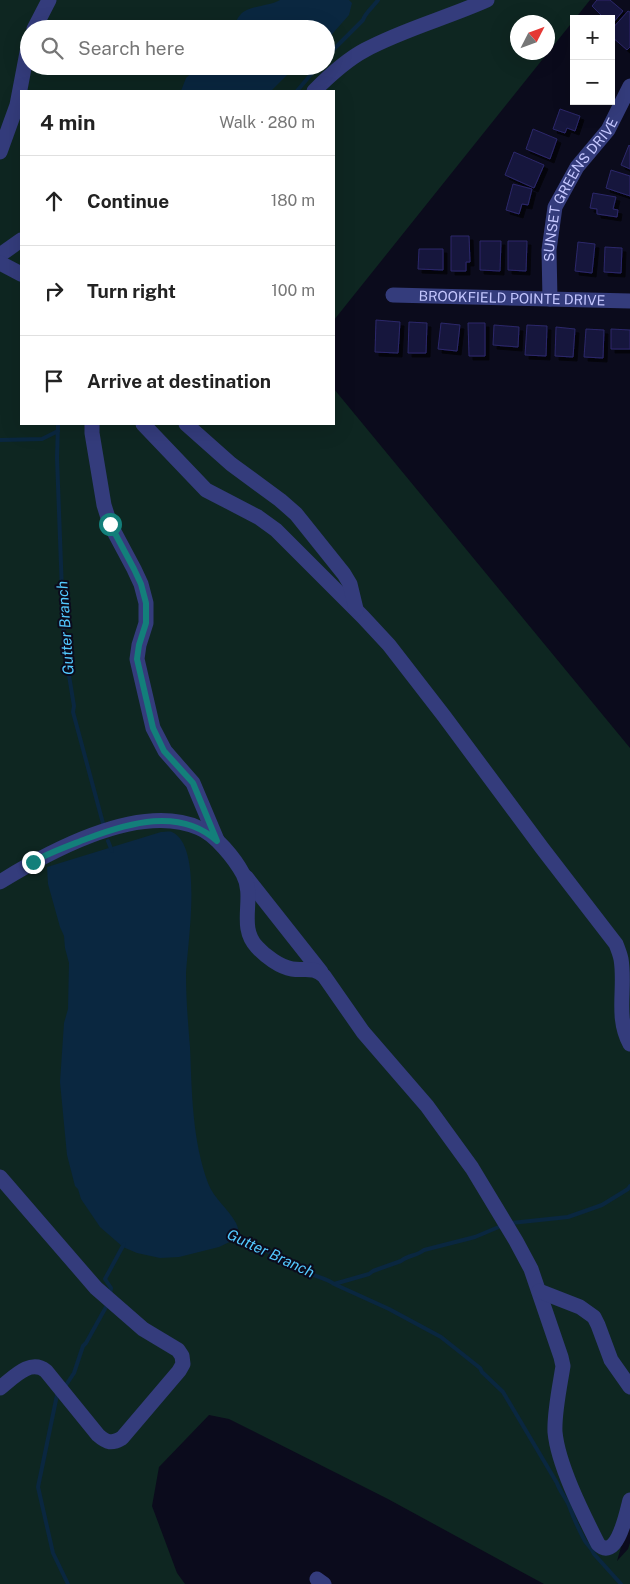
<!DOCTYPE html>
<html lang="en">
<head>
<meta charset="utf-8">
<style>
  :root { --surface:#fff; --page:#f2f2f2; --text:#222; --muted:#767676; --line:#e0e0e0 }
  body { margin:0; font-family:"Public Sans",sans-serif; background:var(--page); color:var(--text) }
  .controls { position:absolute; right:15px; top:15px; display:grid; overflow:hidden; border-radius:0px; box-shadow:0 5px 20px #0002 }
  .controls button { width:45px; height:45px; display:grid; place-items:center; padding:0; border:0; border-bottom:1px solid var(--line); background:var(--surface); color:var(--text); font:25px sans-serif }
  .compass { position:absolute; left:510px; top:15px; width:45px; height:45px; border-radius:50%; background:var(--surface); box-shadow:0 5px 20px #0002; rotate:48deg }
  .stop { position:absolute; width:15px; height:15px; margin:-11px; border:4px solid #137f7a; border-radius:50%; background:#fff }
  .stop.end { background:#137f7a; border-color:#fff; box-shadow:0 1px 5px #0008 }
  .list { margin:0; padding:0; list-style:none }
  h2 { display:flex; justify-content:space-between; align-items:center; height:65px; margin:0; padding:0 20px; font-size:21px }
  h2 small { font-size:16px; font-weight:400; color:var(--muted) }
  .list li { display:grid; grid-template-columns:32px 1fr auto; gap:15px; align-items:center; box-sizing:border-box; height:90px; padding:0 20px; border-top:1px solid var(--line) }
  .list b { display:block; font-size:19px; white-space:nowrap }
  .list em { font-size:16px; font-style:normal; color:var(--muted) }
  .icon { flex:none; width:28px; height:28px; fill:none; stroke:currentColor; stroke-width:2; stroke-linecap:round; stroke-linejoin:round }
  .map { position:relative; flex:none; width:630px; height:1584px; overflow:hidden }
  .search { position:absolute; background:var(--surface); box-shadow:0 5px 20px #0002; left:20px; top:20px; width:315px; height:55px; display:flex; align-items:center; gap:12px; box-sizing:border-box; padding:0 18px; border-radius:28px; color:var(--muted); font-size:19px }
  .panel { position:absolute; background:var(--surface); box-shadow:0 5px 20px #0002; left:20px; top:90px; width:315px; height:335px; border-radius:0px }
  .map>svg:first-child { display:block }
  .green { fill:#0e2621; fill-rule:evenodd }
  .water { fill:#0a2740 }
  .lines { fill:none; stroke-linecap:round; stroke-linejoin:round }
  .stream { stroke:#0a2740; stroke-width:4 }
  .building { fill:#19163d; stroke:#2b286a; filter:url(#shadow) }
  .minor { stroke:#343c7c; stroke-width:15 }
  .route { stroke:#137f7a; stroke-width:6 }
  .labels { text-anchor:middle; dominant-baseline:central; stroke-width:4; stroke-linejoin:round; paint-order:stroke }
  .street-label { font-size:14px; fill:#c5c7ff; stroke:#0b0b1c }
  .water-label { font-size:15px; font-style:italic; fill:#53c9ff; stroke:#0b0b1c }
</style>
</head>
<body>
<div class="map">
<svg width="630" height="1584" viewBox="0 0 630 1584">
  <defs>
    <filter id="shadow"><feDropShadow dx="4" dy="4" stdDeviation="0" flood-color="#0009"/></filter>
  </defs>
  <rect width="100%" height="100%" fill="#0b0b1c"/>
  <path class="green" d="M0 0H590L334 320V91H21V424H334V389L630 748V1516L617 1561 628 1549 630 1543V1584H544L388 1499 229 1419 209 1415 159 1467 152 1506 177 1573 185 1584H0ZM518 22H548V52H518ZM29 29H326V66H29Z"/>
  <path class="water" d="M280 0H349L352 3 349 15 326 41V29H232C235 24 237 18 241 14 248 6 270 6 280 0Z
    M199 66H296L271 91H181L186 78Z
    M161 832C164 832 170 831 172 832 204 846 187 947 186 975 186 999 188 1023 190 1047 192 1093 192 1139 208 1183 214 1199 228 1208 236 1223 238 1227 239 1233 240 1237L219 1247 179 1257 160 1258 137 1253 123 1247 100 1227 81 1199 78 1189 75 1186 67 1155 60 1082 64 1023 68 1009 69 963 65 948 64 936 60 927 48 884 47 867Z"/>
  <g class="lines">
    <path class="stream" d="M326 59 333 50 363 20C365 13 373 7 378 0
      M297 91 318 66
      M58 424 57 458 64 645 74 706 73 712 104 827
      M0 440 42 439 58 431
      M108 841 112 851
      M511 1223 568 1217 602 1205 628 1189 630 1186
      M236 1236 299 1267C307 1276 324 1276 334 1284L389 1309 441 1337 480 1368 482 1372 503 1392 557 1483C560 1492 567 1499 570 1508 574 1519 579 1530 585 1541 588 1546 592 1548 594 1554L621 1584
      M334 1284 369 1274 373 1271 401 1261C408 1255 417 1256 424 1250L475 1237 501 1226
      M110 1295 111 1288 105 1279 124 1244
      M64 1388 74 1373 83 1346 86 1343 106 1307
      M57 1395 38 1487 53 1553 68 1584"/>
  </g>
  <path class="building" d="M597 0H610L623 11 612 24 611 19H605L592 6Z
    M628 11 630 12V47L627 50 611 36V30Z
    M560 109 580 116 575 131 567 128 565 133 553 129Z
    M533 129 557 139 550 159 526 149Z
    M629 145 630 146V169L621 165Z
    M514 152 544 165 534 188 505 175Z
    M611 170 630 176V196L606 188Z
    M513 184 532 189 528 205 522 204 519 214 506 210Z
    M593 193 616 197 613 209 618 210 617 217 597 214V209L590 208Z
    M451 236H469L470 262H466V271H451Z
    M480 241H501L500 271 480 270Z
    M508 241H527L526 271 508 270Z
    M578 242 595 244 592 273 575 271Z
    M605 247 622 248 621 273 604 272Z
    M419 249H443V270L418 269Z
    M376 320 400 322 398 353 375 352Z
    M409 322 427 323 426 353H408Z
    M441 323 460 325 457 351 438 349Z
    M468 323H485V356H469Z
    M494 325 519 327 518 347 493 345Z
    M527 325 547 326 546 356 525 355Z
    M556 327 575 329 573 357 555 356Z
    M586 329 604 330 603 358 584 357Z
    M611 329 630 330V349H611Z"/>
  <g class="lines">
    <g class="minor">
      <path d="M34 29 49 0"/>
      <path d="M314 91C329 76 346 60 365 50 404 29 447 18 487 0"/>
      <path d="M0 152 17 105 29 42"/>
      <path d="M0 255 21 240"/>
      <path d="M0 263 21 274"/>
      <path id="s1" d="M393 295 630 301"/>
      <path id="s2" d="M550 299 549 250 555 207 577 167 608 130 630 86"/>
      <path d="M92 424V433L104 505 110 524 134 569 141 584 146 603V623L139 645 137 659 153 728 165 751 193 783 217 840"/>
      <path d="M143 424 206 490 258 517 276 530 363 617 389 645 444 716 542 848 616 944C618 949 620 954 621 959 626 988 615 1017 630 1044"/>
      <path d="M186 424 231 464 280 500 296 514 344 574 350 584 356 609"/>
      <path d="M246 877 321 972"/>
      <path d="M0 882C50 851 140 802 199 828 215 834 235 859 243 874 256 898 237 926 257 947 265 956 280 967 292 969 304 971 314 966 324 976L363 1032 427 1106 472 1168 516 1241 531 1269 561 1357 563 1366C560 1385 554 1413 555 1432 558 1465 583 1514 598 1544 617 1563 627 1511 630 1500"/>
      <path d="M0 1177 96 1288 143 1329 178 1350 182 1356 183 1364 179 1371 122 1438C112 1444 107 1443 98 1435L46 1371C30 1358 13 1378 0 1388"/>
      <path d="M539 1291 580 1307 594 1317 598 1325 611 1360 630 1387"/>
      <path d="M317 1579 324 1584"/>
    </g>
  </g>
  <g class="lines">
    <path class="route" d="M33 862C50 852 68 846 86 839 128 823 180 807 217 841L193 783 164 751 153 728 137 659 139 645 146 623V603L141 584 134 569 110 524"/>
  </g>
  <g class="labels">
    <g class="street-label">
      <text stroke="none"><textPath href="#s2" startOffset="118">SUNSET GREENS DRIVE</textPath></text>
      <text stroke="none"><textPath href="#s1" startOffset="119">BROOKFIELD POINTE DRIVE</textPath></text>
    </g>
    <g class="water-label">
      <text transform="translate(65 628) rotate(-94)">Gutter Branch</text>
      <text transform="translate(271 1253) rotate(25)">Gutter Branch</text>
    </g>
  </g>
</svg>
<div class="controls">
<button>+</button>
<button>−</button>
</div>
<svg class="compass" viewBox="-18 -18 36 36"><path d="M0-13l5 13h-10z" fill="#e53935"/><path d="M0 13l5-13h-10z" fill="#767676"/></svg>
<div class="stop" style="left:110px;top:524px"></div>
<div class="stop end" style="left:33px;top:862px"></div>
<div class="search"><svg class="icon" aria-label="search" viewBox="0 0 24 24"><circle cx="10" cy="10" r="6"/><path d="M15 15l6 6"/></svg>Search here</div>
<section class="panel">
<h2>4 min<small>Walk · 280 m</small></h2>
<ul class="list">
<li><svg class="icon" aria-label="ahead" viewBox="0 0 24 24"><path d="M12 20V5M6 11l6-6 6 6"/></svg><div><b>Continue</b></div><em>180 m</em></li>
<li><svg class="icon" aria-label="right" viewBox="0 0 24 24"><path d="M7 20v-9h11M14 6l5 5-5 5"/></svg><div><b>Turn right</b></div><em>100 m</em></li>
<li><svg class="icon" aria-label="arrive" viewBox="0 0 24 24"><path d="M6 21V4h12l-3 4 3 4H6"/></svg><div><b>Arrive at destination</b></div></li>
</ul>
</section>
</div>
</body>
</html>
